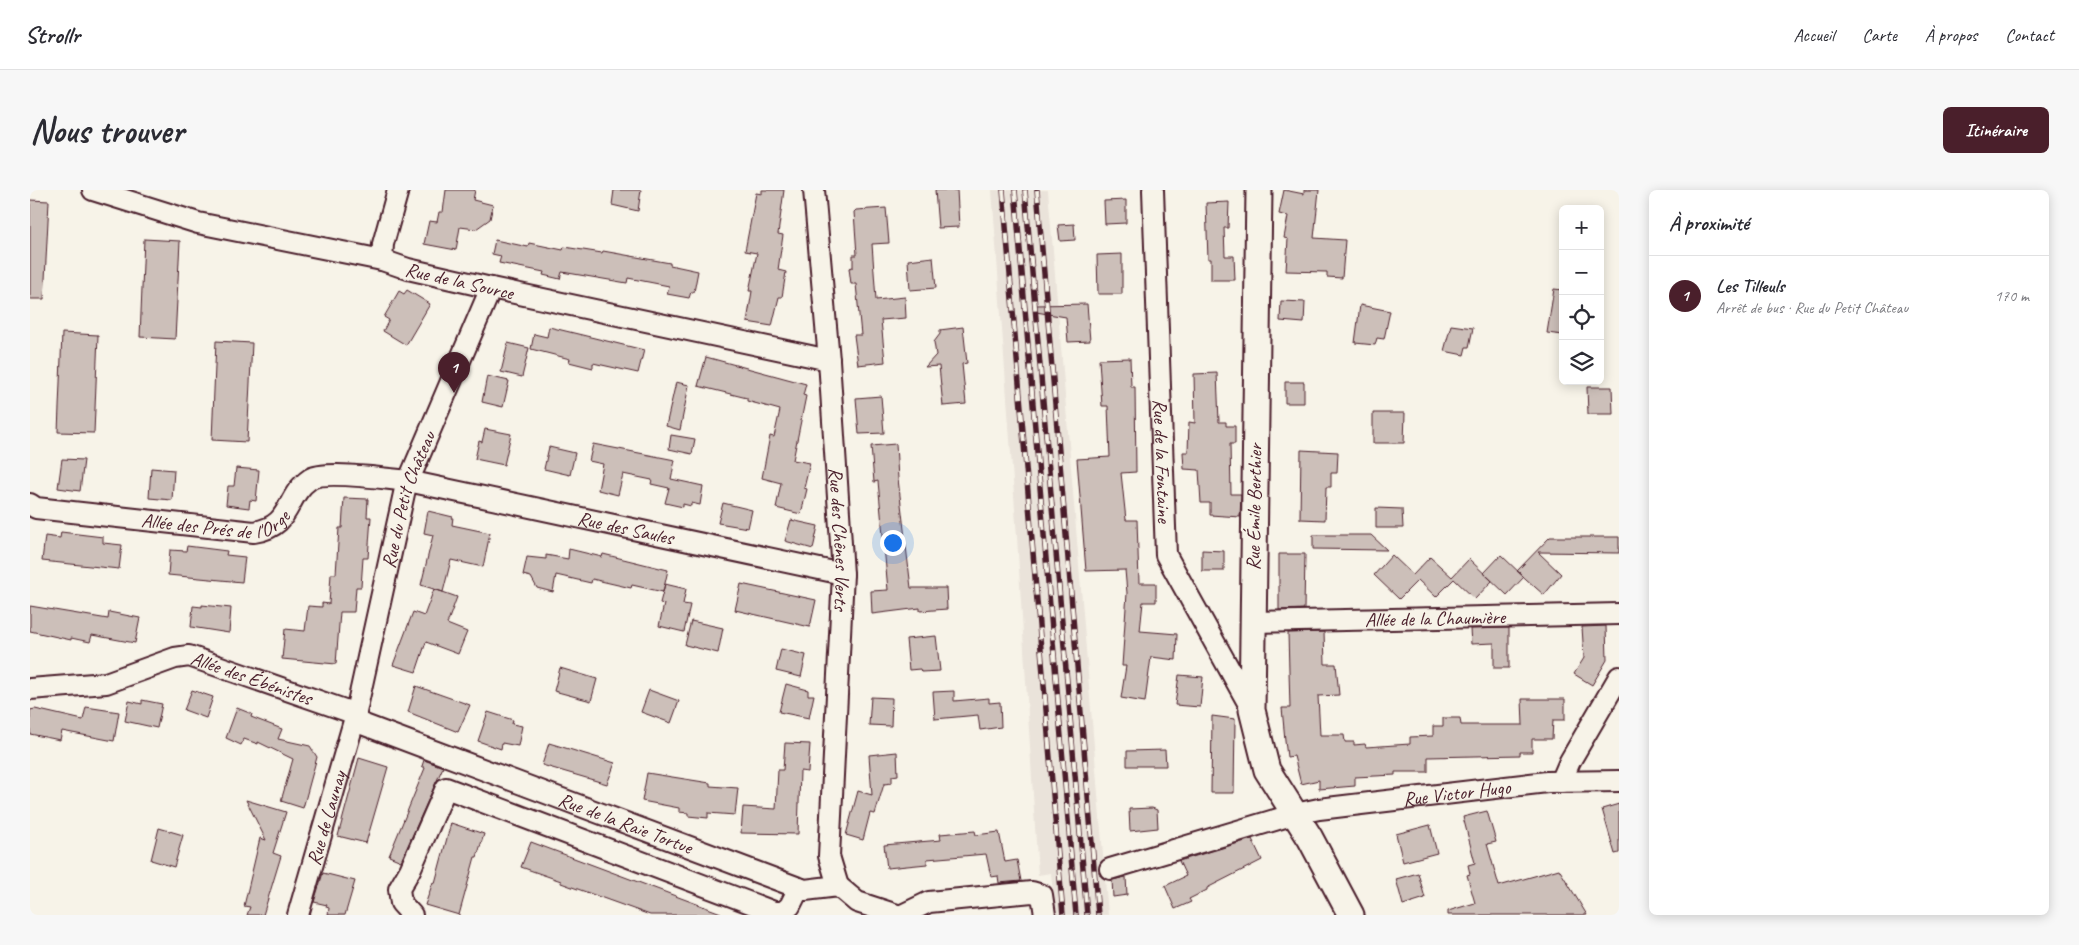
<!DOCTYPE html>
<html lang="fr">
<head>
<meta charset="utf-8">
<style>
  :root { --surface:#fff; --page:#f7f7f7; --text:#2b2b33; --muted:#7c7c81; --line:#e1e1e2; --accent:#4a1f2b }
  body { margin:0; font-family:Caveat,sans-serif; background:var(--page); color:var(--text) }
  .controls { position:absolute; right:15px; top:15px; display:grid; overflow:hidden; border-radius:8px; box-shadow:0 2px 12px #0003 }
  .controls button { width:45px; height:45px; display:grid; place-items:center; padding:0; border:0; border-bottom:1px solid var(--line); background:var(--surface); color:var(--text); font:25px sans-serif }
  .you { position:absolute; left:862px; top:352px; width:18px; height:18px; margin:-12px; border:4px solid #fff; border-radius:50%; background:#1a73e8; box-shadow:0 0 0 8px #1a73e833 }
  .badge { display:grid; place-items:center; width:32px; height:32px; border-radius:50%; background:var(--accent); color:#fff; font-size:16px; font-weight:700 }
  .pin { position:absolute; translate:-50% -41px; filter:drop-shadow(0 1px 2px #0008) }
  .pin::after { content:''; position:absolute; top:26px; width:18px; height:15px; background:inherit; clip-path:polygon(0 0,100% 0,50% 100%) }
  .list { margin:0; padding:0; list-style:none }
  h2 { display:flex; justify-content:space-between; align-items:center; height:65px; margin:0; padding:0 20px; font-size:21px }
  h2 small { font-size:16px; font-weight:400; color:var(--muted) }
  .list li { display:grid; grid-template-columns:32px 1fr auto; gap:15px; align-items:center; box-sizing:border-box; height:80px; padding:0 20px; border-top:1px solid var(--line) }
  .list b { display:block; font-size:19px; white-space:nowrap }
  .list p { margin:0; font-size:16px; white-space:nowrap; color:var(--muted) }
  .list em { font-size:16px; font-style:normal; color:var(--muted) }
  .icon { flex:none; width:28px; height:28px; fill:none; stroke:currentColor; stroke-width:2; stroke-linecap:round; stroke-linejoin:round }
  .map { position:relative; flex:none; width:1589px; height:725px; overflow:hidden; border-radius:8px }
  header { display:flex; align-items:center; gap:30px; box-sizing:border-box; height:70px; padding:0 25px; background:var(--surface); border-bottom:1px solid var(--line) }
  header strong { font-size:24px }
  nav { display:flex; gap:28px; margin-inline-start:auto; font-size:18px }
  .intro { display:flex; align-items:center; justify-content:space-between; box-sizing:border-box; height:120px; padding:0 30px }
  h1 { margin:0; font-size:35px }
  .button { padding:12px 22px; border-radius:8px; background:var(--accent); color:#fff; font-size:18px; font-weight:700 }
  main { display:flex; gap:30px; padding:0 30px }
  aside { flex:1; background:var(--surface); border-radius:8px; box-shadow:0 2px 12px #0003 }
  .map>svg:first-child { display:block }
  .built { fill:#eae3da }
  .building { fill:#ccbfb9; stroke:#4a1f2b }
  .lines { fill:none; stroke-linecap:round; stroke-linejoin:round }
  .minor-casing { stroke:#4a1f2b; stroke-width:24 }
  .tertiary-casing { stroke:#4a1f2b; stroke-width:29 }
  .minor { stroke:#f7f3e8; stroke-width:20 }
  .tertiary { stroke:#f7f3e8; stroke-width:25 }
  .rail-casing { stroke:#4a1f2b; stroke-width:5.5 }
  .rail { stroke:#f7f3e8; stroke-width:4; stroke-dasharray:11; stroke-linecap:butt }
  .labels { text-anchor:middle; dominant-baseline:central; stroke-width:4.5; stroke-linejoin:round; paint-order:stroke }
  .street-label { font-size:20px; fill:#4a1f2b; stroke:#f7f3e8 }
</style>
</head>
<body>
<header>
<strong>Strollr</strong>
<nav><a>Accueil</a><a>Carte</a><a>À propos</a><a>Contact</a></nav>
</header>
<div class="intro"><h1>Nous trouver</h1><a class="button">Itinéraire</a></div>
<main>
<div class="map">
<svg width="1589" height="725" viewBox="0 0 1589 725">
  <rect width="100%" height="100%" fill="#f7f3e8"/>
  <filter id="ink" filterUnits="userSpaceOnUse"><feTurbulence type="fractalNoise" baseFrequency=".02" numOctaves="2"/><feDisplacementMap in="SourceGraphic" scale="10" xChannelSelector="R" yChannelSelector="G"/><feConvolveMatrix kernelMatrix="1 2 1 2 8 2 1 2 1" color-interpolation-filters="sRGB"/></filter>
  <g filter="url(#ink)">
    <path class="built" d="M962 0H1018L1078 725H1025L1021 683 1008 685 987 347Z"/>
    <path class="building" d="M416 0H445L443 10 463 15 460 29 446 39 430 37 426 60 394 54 399 31 407 32 409 22H413Z
      M584 0H611L608 21 582 15Z
      M732 0H754L748 44 753 45 748 80 756 82 752 107H749L742 136 717 132 722 101H719L727 63 715 61 726 3 732 4Z
      M905 0H927L929 37 908 38Z
      M1254 0 1274 4V0H1289L1284 48 1315 50 1312 88 1297 87V82L1256 81 1258 49 1254 48 1258 26 1249 24Z
      M0 10 19 11 14 109H0Z
      M1096 10V33L1075 34 1074 11Z
      M1199 12 1198 38H1194L1195 66H1204L1205 90H1181V69H1178L1176 13Z
      M856 18 859 53 842 54 846 110 875 107 876 128 851 130 855 172 828 175 824 145H831L826 94H821L819 78 823 77V65H827L824 22 826 20Z
      M1044 34 1045 50 1030 51 1028 35Z
      M114 49 150 51 145 149 110 147Z
      M465 50 498 57 499 53 533 60 534 57 572 63 573 61 640 73V75L668 81 664 102H661L659 108 637 104 639 96 598 88 597 93 532 82 530 89 513 85 514 82 469 73 471 66 462 64Z
      M1092 64V104H1068L1067 65Z
      M903 67 906 98 880 100 878 70Z
      M1524 99 1533 100V145L1517 143Z
      M377 100 400 114 376 155 353 141 359 130 354 127 369 101 374 104Z
      M1251 111 1275 112 1274 133 1250 131Z
      M1057 114 1060 151 1038 152 1036 127 1006 122V115Z
      M1330 115 1360 121 1354 149 1347 148 1345 155 1325 153Z
      M1421 135 1443 138 1439 157H1436L1434 165 1414 161Z
      M519 137 614 160 608 183 563 173V178L539 172 540 169 501 159 504 144 517 147Z
      M933 137 937 173 932 174 936 214 913 216 909 176 895 177 906 165 904 152 910 144V140Z
      M32 143 68 145 64 243 28 242Z
      M186 151 222 153 217 252 182 250Z
      M478 153 499 158 492 187 471 182Z
      M676 167 776 194 773 205 776 206 763 270 780 273 774 298 777 299 771 324 746 318 751 293 732 288 740 246 744 247 750 220 717 211V208L668 196Z
      M1100 168 1101 197H1105L1106 282 1091 283 1096 330H1107L1109 393H1126V412H1113L1110 441 1147 444 1146 470 1121 467 1115 512 1091 508 1096 476H1092L1097 403 1095 380 1056 381 1047 269 1080 267 1078 216H1072L1069 169Z
      M1187 183 1189 232H1196V236H1205V254H1200L1201 304H1211L1210 327 1180 325V313H1171L1169 280 1154 279 1153 262H1158L1159 232 1165 233 1164 184Z
      M457 186 479 191 473 217 452 212Z
      M646 192 659 195 650 240 636 236Z
      M1255 192H1274V213H1255Z
      M1557 197H1582L1583 224H1558Z
      M851 206 854 243 829 244 826 208Z
      M1343 223H1375L1374 253H1343Z
      M455 239 481 244 474 275 445 269 449 251 452 252Z
      M641 245 665 249 662 264 639 259Z
      M563 254 645 270 641 289 673 296 670 315 661 313V316L653 314V317L635 313 639 298 621 294 622 290 593 284 588 305 568 300 573 274 559 271Z
      M866 254 868 289 881 398H916L917 419 890 421V418L842 424 841 401 858 400 848 291 844 292 841 256Z
      M519 257 545 263 540 285 514 279Z
      M1271 260 1308 262 1307 283H1301V297H1296L1295 330 1270 329Z
      M32 269 54 270 50 301 28 298Z
      M121 278 144 280 142 310 119 308Z
      M206 278 229 280 226 311 220 310 219 318 196 315 198 296H204Z
      M314 308 338 309 337 327H341L338 368H333L331 397H326L324 422H310L306 474 252 469 255 439 275 441 278 416 292 417V413L299 414 301 384H306L309 338H312Z
      M693 313 722 320 718 338 688 333Z
      M1346 318 1372 319 1373 338H1346Z
      M398 321 423 327 422 335 460 343 453 377 421 370 413 402 391 395 403 345 394 343Z
      M761 330 788 336 783 359 755 351Z
      M31 342 73 347V353L92 355 89 379 12 371 15 346 30 348Z
      M1283 345H1341L1357 360 1283 359Z
      M1520 347H1589V363L1508 362 1531 384 1514 405 1487 381Z
      M157 356 197 361 196 365 215 367 212 392 138 385 140 360 156 361Z
      M539 359 572 367 573 364 638 380 633 402 602 395 601 398 562 389 561 393 526 385 523 402 507 398 501 387 493 385 497 367 516 369V365L538 369Z
      M1172 360 1194 361V381H1172Z
      M1249 364H1275L1274 419 1249 420Z
      M1362 365 1383 385 1400 367 1422 387 1439 369 1462 391 1445 409 1424 389 1406 407 1388 390 1369 409 1344 385Z
      M1471 365 1494 387 1477 405 1454 383Z
      M635 394 656 399 653 414 660 415 654 442 629 436 634 414 630 413Z
      M711 394 786 410 780 437 705 420Z
      M404 399 427 407 417 434 437 442 428 464 396 452 386 482 363 475 383 422 394 426Z
      M172 415 201 418 199 443 161 437 163 416 172 417Z
      M0 416 78 429 79 422 110 428 105 453 62 445 60 452 41 448V450L0 441Z
      M661 431 693 438 688 463 655 455Z
      M1576 436 1577 470 1562 495 1544 484 1554 468 1552 437Z
      M1479 438V478H1464V453L1441 454 1440 439Z
      M1294 442 1295 474H1306L1309 505 1288 506 1290 545H1314L1315 552H1324V555L1335 554 1336 557 1380 554V547L1403 546V536H1413V528H1430L1431 535H1493L1492 509H1535V530H1523L1522 549H1502V562H1490V565L1398 567V582H1365V585L1325 587V596L1289 599V590L1271 594 1264 566 1257 567 1255 550 1252 518H1260L1258 443Z
      M906 446 910 481 891 482 890 479 879 480 876 449Z
      M751 459 776 465 771 487 746 481Z
      M530 478 567 489 561 511 524 501Z
      M1149 485 1173 487 1170 517 1145 515Z
      M756 494 778 500V505H784L779 528 749 522Z
      M386 496 440 515 428 542 378 522Z
      M162 500 183 507 176 528 154 520Z
      M619 500 649 511 641 533 611 522Z
      M924 501V511L959 508V513L970 512 971 537 950 540 948 525 905 529 903 502Z
      M841 507 862 508 861 536 839 535Z
      M112 510 132 514 127 538 95 531 99 511 112 514Z
      M56 517 89 522 84 551 32 541 30 550 0 544V520L5 519 53 530Z
      M207 518 222 524 221 527 252 539 248 549 280 556 287 567 273 618 251 611 263 569 228 552V554L214 549 211 555 196 548Z
      M458 522 483 530 482 534 492 536 488 556 472 553 471 559 448 551Z
      M1182 526 1205 529 1204 603H1181Z
      M519 553 585 573 577 594 512 575Z
      M755 553 780 554 778 582 770 581 768 644 711 643 713 617 746 619 748 580H753Z
      M1135 560 1136 576H1097V561Z
      M867 562 868 585 862 586V593L854 594 845 624 840 623 833 650 816 645 828 601 842 605 839 565Z
      M329 568 358 577 336 653 308 646Z
      M394 570 413 577 371 671 359 666 395 578 392 576Z
      M617 583 680 593V596L708 598 705 625 678 623V628L658 626V623L649 622V618L612 611Z
      M216 610 256 622 243 663 251 666 233 725H217L220 717 214 716 230 648 236 650Z
      M1589 614V663L1585 664 1572 619Z
      M1122 618 1127 620 1128 638 1100 641 1099 619Z
      M1457 621 1466 652 1457 654 1469 696 1529 679 1557 725H1418V721L1445 713 1437 685 1440 684 1438 675 1445 673 1433 627Z
      M421 633 454 644 447 667H445L429 725 395 715 403 692 405 693Z
      M1400 635 1407 663 1373 672 1366 644Z
      M129 638 153 645 144 677 121 670Z
      M945 641 946 645 969 642 975 672 987 670 991 691 969 693 968 686 961 687 956 664 897 669V674L857 678 854 655 911 650 910 644Z
      M1222 649 1232 670 1177 698V700L1159 709 1161 712 1145 719 1135 696 1156 686 1149 671Z
      M501 652 691 723 690 725H620L531 693V691L491 677Z
      M293 683 325 691 315 725H298L299 718 296 717 297 715 284 712Z
      M1388 683 1395 708 1373 715 1366 689Z
      M1096 687 1097 705 1083 707 1082 690Z"/>
    <g class="lines">
      <g class="minor-casing">
        <g id="minor">
          <path id="s1" d="M63 0 168 33 352 70 378 79 461 98 799 170"/>
          <path id="s2" d="M784 0 799 170 813 384 799 666 808 696"/>
          <path id="s3" d="M1123 0 1136 365 1222 520"/>
          <path d="M352 70 353 54 368 0"/>
          <path id="s4" d="M0 314 6 318 224 342C263 336 254 307 280 289 294 280 359 289 378 291L813 384"/>
          <path id="s5" d="M1221 432 1589 424"/>
          <path id="s6" d="M0 499 76 493 145 468 159 466 326 524"/>
          <path id="s7" d="M324 531 769 698 775 700 808 696 827 712 867 725"/>
          <path d="M1531 592 1540 571 1589 487"/>
          <path id="s8" d="M1080 679 1265 624 1289 619 1517 592 1589 591"/>
          <path id="s9" d="M268 725 324 531 375 299 461 98"/>
          <path d="M382 725 371 713 369 699 380 680 416 598 744 722H753L760 716 769 698"/>
          <path d="M872 725 899 712 1002 702 1012 705 1015 725"/>
        </g>
      </g>
      <g class="tertiary-casing">
        <path id="tertiary" d="M1229 0 1222 520 1237 580 1280 648 1321 725"/>
      </g>
      <use href="#minor" class="minor"/>
      <use href="#tertiary" class="tertiary"/>
      <g class="rail-casing">
        <path id="rail" d="M973 0 1033 725
          M985 0 1046 725
          M995 0 1057 725
          M1007 0 1068 725"/>
      </g>
      <use href="#rail" class="rail"/>
    </g>
  </g>
  <g class="labels">
    <g class="street-label">
      <text stroke="none"><textPath href="#s1" startOffset="378">Rue de la Source</textPath></text>
      <text stroke="none"><textPath href="#s3" startOffset="271">Rue de la Fontaine</textPath></text>
      <text stroke="none"><textPath href="#s9" startOffset="430">Rue du Petit Château</textPath></text>
      <text transform="translate(1224 317) rotate(-89)">Rue Émile Berthier</text>
      <text stroke="none"><textPath href="#s4" startOffset="189">Allée des Prés de l'Orge</textPath></text>
      <text stroke="none"><textPath href="#s4" startOffset="628">Rue des Saules</textPath></text>
      <text stroke="none"><textPath href="#s2" startOffset="350">Rue des Chênes Verts</textPath></text>
      <text stroke="none"><textPath href="#s5" startOffset="184">Allée de la Chaumière</textPath></text>
      <text stroke="none"><textPath href="#s6" startOffset="230">Allée des Ébénistes</textPath></text>
      <text stroke="none"><textPath href="#s8" startOffset="356">Rue Victor Hugo</textPath></text>
      <text stroke="none"><textPath href="#s9" startOffset="101">Rue de Launay</textPath></text>
      <text stroke="none"><textPath href="#s7" startOffset="290">Rue de la Raie Tortue</textPath></text>
    </g>
  </g>
</svg>
<div class="controls">
<button>+</button>
<button>−</button>
<button><svg class="icon" aria-label="locate" viewBox="0 0 24 24"><circle cx="12" cy="12" r="6"/><path d="M12 2v4M12 18v4M2 12h4M18 12h4"/></svg></button>
<button><svg class="icon" aria-label="layers" viewBox="0 0 24 24"><path d="M12 4l9 5-9 5-9-5zM3 14l9 5 9-5"/></svg></button>
</div>
<div class="you"></div>
<div class="pin badge" style="left:424px;top:203px">1</div>
</div>
<aside>
<h2>À proximité<small></small></h2>
<ul class="list">
<li><span class="badge">1</span><div><b>Les Tilleuls</b><p>Arrêt de bus · Rue du Petit Château</p></div><em>170 m</em></li>
</ul>
</aside>
</main>
</body>
</html>
